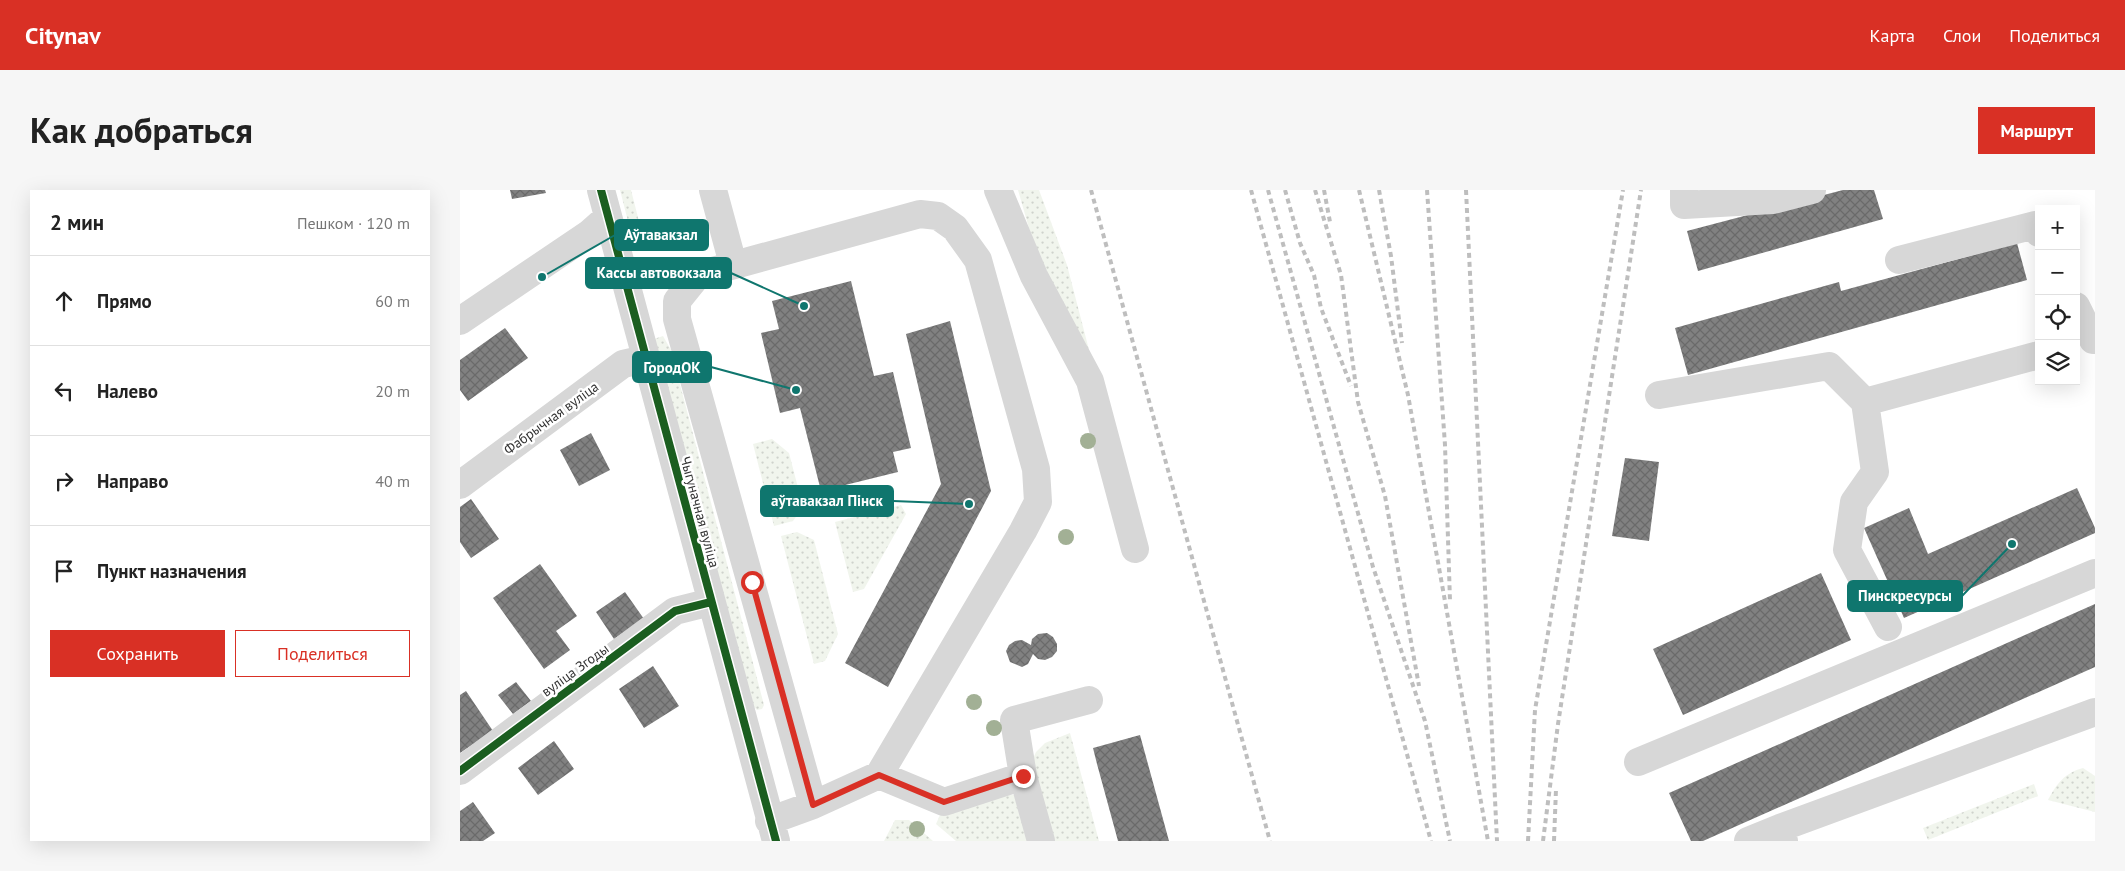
<!DOCTYPE html>
<html lang="ru">
<head>
<meta charset="utf-8">
<style>
  :root { --surface:#fff; --page:#f6f6f6; --text:#222; --muted:#767676; --line:#e0e0e0; --accent:#d93025 }
  body { margin:0; font-family:"PT Sans",sans-serif; background:var(--page); color:var(--text) }
  .controls { position:absolute; right:15px; top:15px; display:grid; overflow:hidden; border-radius:0px; box-shadow:0 5px 20px #0002 }
  .controls button { width:45px; height:45px; display:grid; place-items:center; padding:0; border:0; border-bottom:1px solid var(--line); background:var(--surface); color:var(--text); font:25px sans-serif }
  .stop { position:absolute; width:15px; height:15px; margin:-11px; border:4px solid #d93025; border-radius:50%; background:#fff }
  .stop.end { background:#d93025; border-color:#fff; box-shadow:0 1px 5px #0008 }
  .list { margin:0; padding:0; list-style:none }
  h2 { display:flex; justify-content:space-between; align-items:center; height:65px; margin:0; padding:0 20px; font-size:21px }
  h2 small { font-size:16px; font-weight:400; color:var(--muted) }
  .list li { display:grid; grid-template-columns:32px 1fr auto; gap:15px; align-items:center; box-sizing:border-box; height:90px; padding:0 20px; border-top:1px solid var(--line) }
  .list b { display:block; font-size:19px; white-space:nowrap }
  .list em { font-size:16px; font-style:normal; color:var(--muted) }
  .actions { display:flex; gap:10px; padding:15px 20px }
  .actions a { flex:1; padding:11px 0; border:1px solid var(--accent); border-radius:0px; text-align:center; font-size:18px; color:var(--accent) }
  .actions .main { background:var(--accent); color:#fff }
  .icon { flex:none; width:28px; height:28px; fill:none; stroke:currentColor; stroke-width:2; stroke-linecap:round; stroke-linejoin:round }
  .map { position:relative; flex:none; width:1635px; height:651px; overflow:hidden; border-radius:0px }
  header { display:flex; align-items:center; gap:30px; box-sizing:border-box; height:70px; padding:0 25px; background:var(--accent); color:#fff }
  header strong { font-size:24px }
  nav { display:flex; gap:28px; margin-inline-start:auto; font-size:18px }
  .intro { display:flex; align-items:center; justify-content:space-between; box-sizing:border-box; height:120px; padding:0 30px }
  h1 { margin:0; font-size:35px }
  .button { padding:12px 22px; border-radius:0px; background:var(--accent); color:#fff; font-size:18px; font-weight:700 }
  main { display:flex; gap:30px; padding:0 30px }
  aside { flex:1; background:var(--surface); border-radius:0px; box-shadow:0 5px 20px #0002 }
  .map>svg:first-child { display:block }
  .grass { fill:url(#grass-dots) }
  .building { fill:url(#building-cross-hatch) }
  .lines { fill:none; stroke-linecap:round; stroke-linejoin:round }
  .minor { stroke:#d7d7d7; stroke-width:28 }
  .rail { stroke:#bebebe; stroke-width:4; stroke-dasharray:5 4; stroke-linecap:butt }
  .cycleway-casing { stroke:#fff; stroke-width:11 }
  .cycleway { stroke:#1b5e20; stroke-width:8 }
  .tree { fill:#a2b095 }
  .route { stroke:#d93025; stroke-width:6 }
  .labels { text-anchor:middle; dominant-baseline:central; stroke-width:5; stroke-linejoin:round; paint-order:stroke }
  .street-label { font-size:14px; fill:#333; stroke:#fff }
  .leader { fill:none; stroke:#0f766e; stroke-width:2 }
  .callout-dot { fill:#0f766e; stroke:#fff; stroke-width:2 }
  .callout { fill:#0f766e; stroke:#0f766e; stroke-width:2 }
  .callout-label { font-size:15px; text-anchor:middle; font-weight:bold; fill:#fff }
</style>
</head>
<body>
<header>
<strong>Citynav</strong>
<nav><a>Карта</a><a>Слои</a><a>Поделиться</a></nav>
</header>
<div class="intro"><h1>Как добраться</h1><a class="button">Маршрут</a></div>
<main>
<aside>
<h2>2 мин<small>Пешком · 120 m</small></h2>
<ul class="list">
<li><svg class="icon" aria-label="ahead" viewBox="0 0 24 24"><path d="M12 20V5M6 11l6-6 6 6"/></svg><div><b>Прямо</b></div><em>60 m</em></li>
<li><svg class="icon" aria-label="left" viewBox="0 0 24 24"><path d="M17 20v-9H6M10 6l-5 5 5 5"/></svg><div><b>Налево</b></div><em>20 m</em></li>
<li><svg class="icon" aria-label="right" viewBox="0 0 24 24"><path d="M7 20v-9h11M14 6l5 5-5 5"/></svg><div><b>Направо</b></div><em>40 m</em></li>
<li><svg class="icon" aria-label="arrive" viewBox="0 0 24 24"><path d="M6 21V4h12l-3 4 3 4H6"/></svg><div><b>Пункт назначения</b></div></li>
</ul>
<div class="actions"><a class="main">Сохранить</a><a>Поделиться</a></div>
</aside>
<div class="map">
<svg width="1635" height="651" viewBox="0 0 1635 651">
  <defs>
    <pattern id="grass-dots" width="8" height="8" patternUnits="userSpaceOnUse" patternTransform="scale(1.25)"><rect width="8" height="8" fill="#f1f5ed"/><path d="M2 2h.1M6 6h.1" fill="none" stroke="#cfd2cc" stroke-width="1.8" stroke-linecap="round"/></pattern>
    <pattern id="building-cross-hatch" width="8" height="8" patternUnits="userSpaceOnUse" patternTransform="scale(1.25)"><rect width="8" height="8" fill="#818181"/><path d="M0 0l8 8M0 8l8-8" fill="none" stroke="#6a6a6a"/></pattern>
  </defs>
  <rect width="100%" height="100%" fill="#fff"/>
  <path class="grass" d="M160 0H171L183 47 177 49 172 47Z
    M558 0H579L607 75 635 183 585 94Z
    M203 146 211 160 304 515 302 519 297 520 293 516 194 149Z
    M312 249 329 263 343 317 333 331 314 336 293 254Z
    M441 315 446 324 404 399 393 402 375 332Z
    M337 342 354 350 378 444 365 471 354 474 321 346Z
    M610 543 639 651H589L570 575 576 562 585 553Z
    M1623 578 1635 586V622L1588 610C1597 593 1605 583 1623 578Z
    M1574 594 1578 606 1468 650 1463 638Z
    M546 604 557 605 574 651H496L476 634 480 625Z
    M435 630H449L473 651H424Z"/>
  <path class="building" d="M50 0H85L86 3 52 9Z
    M1383 0H1414L1423 29 1238 81 1227 41Z
    M1557 53 1567 90 1228 185 1215 138 1379 92 1381 101Z
    M391 91 414 186 433 182 451 258 433 262 438 282 361 301 340 218 320 223 301 143 319 139 312 111Z
    M490 131 531 301 428 497 385 473 481 294 446 144Z
    M45 138 68 168 8 211 0 200V170Z
    M131 243 150 280 119 296 100 260Z
    M1165 268 1199 272 1189 351 1152 346Z
    M1617 298 1635 338V343L1444 428 1404 338 1449 318 1468 364Z
    M11 309 39 349 11 368 0 352V317Z
    M80 374 117 426 96 441 110 460 84 479 33 408Z
    M1361 383 1391 450 1223 525 1193 459Z
    M165 402 184 429 154 449 136 422Z
    M1635 414V477L1243 651H1231L1209 603Z
    M587 443 593 447 597 454V461L592 467 585 470 578 469 573 464 568 474 562 477 550 472 546 461 549 455 555 451 562 450 571 455 572 449 578 444Z
    M193 476 219 516 184 538 159 499Z
    M56 492 71 511 53 524 38 505Z
    M6 501 33 541 0 563V505Z
    M680 545 709 651H658L637 574 633 558Z
    M94 551 114 579 78 605 58 578Z
    M13 612 35 643 23 651H0V621Z"/>
  <g class="lines">
    <path class="minor" d="M141 0 316 651
      M253 0 273 74
      M538 0 574 86 630 191 675 359
      M1224 0V15L1313 10 1352 0
      M1439 70 1575 35 1579 43
      M1616 116 1633 150
      M0 131 130 43 148 27
      M1199 205 1369 176 1405 212 1579 165
      M1405 212 1415 282 1394 312 1387 360 1428 437
      M0 295 163 174 185 169
      M1178 572 1635 383
      M0 581 215 421 251 412
      M419 585 484 612 563 586 554 530 629 510
      M563 586 581 651
      M309 631 353 615 419 585 563 341 578 312 576 279 518 70 495 38 478 26 460 24 238 85 217 111V129L353 615
      M1288 651 1320 638
      M1324 651 1320 638 1635 522"/>
    <path class="rail" d="M631 0 810 651
      M791 0 971 651
      M808 0 913 377 965 531 990 651
      M825 0 840 53 854 85 861 118 891 196
      M855 0 881 85 898 212 925 306 959 496
      M864 0 870 32
      M899 0 948 205 1028 651
      M919 0 931 66 942 153
      M967 0 985 255 990 411
      M1006 0 1037 651
      M1068 651 1075 520 1163 0
      M1083 651 1098 534 1181 0
      M1094 651 1096 599"/>
    <g class="cycleway-casing">
      <path id="cycleway" d="M141 0 316 651
        M0 581 215 421 251 412"/>
    </g>
    <use href="#cycleway" class="cycleway"/>
  </g>
  <g class="tree">
    <circle cx="628" cy="251" r="8"/>
    <circle cx="606" cy="347" r="8"/>
    <circle cx="514" cy="512" r="8"/>
    <circle cx="534" cy="538" r="8"/>
    <circle cx="457" cy="639" r="8"/>
  </g>
  <g class="lines">
    <path class="route" d="M292 392 353 615 419 585 484 612 563 586"/>
  </g>
  <g class="labels">
    <g class="street-label">
      <text transform="translate(91 228) rotate(-36)">Фабрычная вуліца</text>
      <text transform="translate(240 322) rotate(75)">Чыгуначная вуліца</text>
      <text transform="translate(115 480) rotate(-36)">вуліца Згоды</text>
    </g>
  </g>
  <path class="leader" d="M82 87L155 45M344 116L271 83M336 200L251 177M509 314L433 311M1552 354L1502 406"/>
  <g class="callout-dot">
    <circle cx="82" cy="87" r="5"/>
    <circle cx="344" cy="116" r="5"/>
    <circle cx="336" cy="200" r="5"/>
    <circle cx="509" cy="314" r="5"/>
    <circle cx="1552" cy="354" r="5"/>
  </g>
  <g class="callout">
    <rect x="155" y="30" width="93" height="30" rx="5"/>
    <rect x="126" y="68" width="145" height="30" rx="5"/>
    <rect x="173" y="162" width="78" height="30" rx="5"/>
    <rect x="301" y="296" width="132" height="30" rx="5"/>
    <rect x="1388" y="391" width="114" height="30" rx="5"/>
  </g>
  <g class="callout-label">
    <text x="201" y="50">Аўтавакзал</text>
    <text x="199" y="88">Кассы автовокзала</text>
    <text x="212" y="183">ГородОК</text>
    <text x="367" y="316">аўтавакзал Пінск</text>
    <text x="1445" y="411">Пинскресурсы</text>
  </g>
</svg>
<div class="controls">
<button>+</button>
<button>−</button>
<button><svg class="icon" aria-label="locate" viewBox="0 0 24 24"><circle cx="12" cy="12" r="6"/><path d="M12 2v4M12 18v4M2 12h4M18 12h4"/></svg></button>
<button><svg class="icon" aria-label="layers" viewBox="0 0 24 24"><path d="M12 4l9 5-9 5-9-5zM3 14l9 5 9-5"/></svg></button>
</div>
<div class="stop" style="left:292px;top:392px"></div>
<div class="stop end" style="left:563px;top:586px"></div>
</div>
</main>
</body>
</html>
